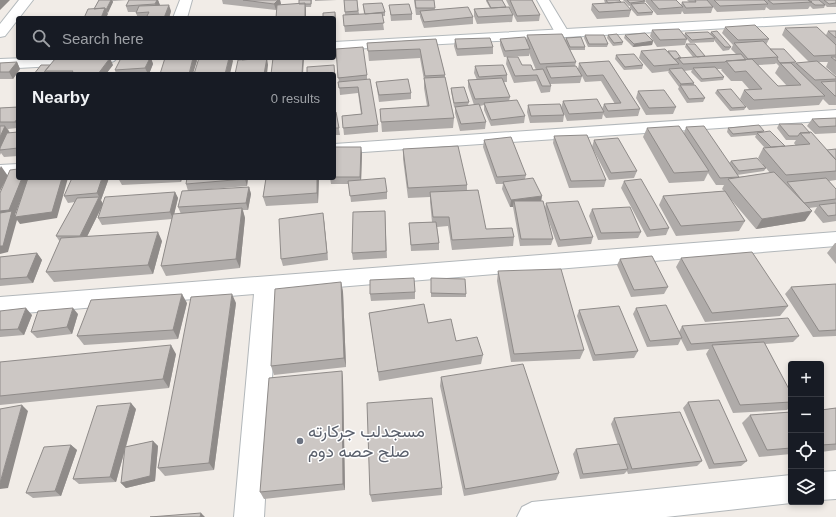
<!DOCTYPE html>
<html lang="en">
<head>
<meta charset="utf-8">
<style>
  :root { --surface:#171b24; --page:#20242c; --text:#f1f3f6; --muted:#9ea1a6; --line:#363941 }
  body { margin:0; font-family:Helvetica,Vazirmatn,sans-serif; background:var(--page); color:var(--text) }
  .controls { position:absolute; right:12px; bottom:12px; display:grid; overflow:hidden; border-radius:4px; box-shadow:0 2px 6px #0003 }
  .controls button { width:36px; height:36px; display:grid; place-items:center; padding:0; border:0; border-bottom:1px solid var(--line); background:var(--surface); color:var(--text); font:20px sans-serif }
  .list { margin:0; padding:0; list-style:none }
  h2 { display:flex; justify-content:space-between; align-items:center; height:52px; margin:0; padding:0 16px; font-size:17px }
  h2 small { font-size:13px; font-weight:400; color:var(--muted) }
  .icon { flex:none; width:22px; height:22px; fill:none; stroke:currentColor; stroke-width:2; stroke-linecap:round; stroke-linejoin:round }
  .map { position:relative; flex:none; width:836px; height:517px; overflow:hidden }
  .search { position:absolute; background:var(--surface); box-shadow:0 2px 6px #0003; left:16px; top:16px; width:320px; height:44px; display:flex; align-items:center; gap:10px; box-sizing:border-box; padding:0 14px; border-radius:4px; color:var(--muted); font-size:15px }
  .panel { position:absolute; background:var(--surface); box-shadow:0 2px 6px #0003; left:16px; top:72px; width:320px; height:108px; border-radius:4px }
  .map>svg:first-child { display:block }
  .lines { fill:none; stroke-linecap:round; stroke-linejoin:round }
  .street-casing { stroke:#b2b7ba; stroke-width:2 }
  .secondary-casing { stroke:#b3b9bc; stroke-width:2 }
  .street { fill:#fff; fill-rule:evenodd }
  .secondary { fill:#fff; fill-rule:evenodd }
  .wall { fill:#afaba9; fill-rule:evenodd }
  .shaded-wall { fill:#8f8b89 }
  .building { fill:#ccc7c4; stroke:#8f8b89 }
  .worship-dot { fill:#6b7280; stroke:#fff; stroke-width:1.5 }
  .labels { text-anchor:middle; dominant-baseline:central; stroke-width:3; stroke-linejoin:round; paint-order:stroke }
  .near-worship-label { font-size:17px; fill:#5b616d; stroke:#fff; text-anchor:start }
</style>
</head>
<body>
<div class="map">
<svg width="836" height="517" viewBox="0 0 836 517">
  <rect width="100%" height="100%" fill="#f1ece7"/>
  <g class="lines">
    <g class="street-casing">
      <path id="street" d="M180 0H192L187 18H173Z
        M537 0H549L569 33 567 36H557Z
        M836 110V120L334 154V144Z
        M18 164V176L0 177V165Z
        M836 232V246L277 292 264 517H234L254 294 0 315V297Z
        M836 471V499L821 500V472Z
        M791 475V502H794L791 503 666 517H517L522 507 532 502Z"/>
    </g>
    <g class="secondary-casing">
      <path id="secondary" d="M19 0H33L5 36 0 37V24Z
        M836 14V22L334 50V42Z
        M26 58H117L114 61 109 63 0 69V59Z"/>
    </g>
    <use href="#street" class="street"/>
    <use href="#secondary" class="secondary"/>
  </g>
  <path class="wall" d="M99 0H158L160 6 171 11 169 18H138L136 13V12H128L126 6 129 0 113 1V2L107 13 108 14 94 9Z
    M222 0H280L281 4 280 5 299 4V0H312L311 7H306V18H276L277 8 276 10 223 4Z
    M315 0H337L315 1Z
    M344 0H357L359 14H364L363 4 385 12V16H382L384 30 345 32 343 15H345Z
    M414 0H434L435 10 473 17V24L424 28 420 17V15H416Z
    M486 0H502L506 8 513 15 512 22 477 24 474 16V9L490 8 486 1Z
    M506 0H532L540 15 539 21 517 22Z
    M604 0H619L631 10 629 17 597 19 591 10 592 4 605 3Z
    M623 0H643L645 1 644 3 653 12 652 15 637 16 630 8V6H629Z
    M646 0H676L681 5 682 2H689L687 0H836V7H827L825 5 824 8 813 9 810 6 808 9 770 10 766 7 765 10 717 12 713 7 711 13 684 14 682 11 681 14 657 15 645 1Z
    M389 5 412 14V20L391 21 390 11Z
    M335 12 336 19 335 32H334V18Z
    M725 27 769 39 766 45 770 49 796 63 809 62 782 35 785 28 826 35 828 31H836V76L826 67 828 62H819L836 77V105H829L823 99 819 105 749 110 740 99 744 90 749 89 742 81H731L721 70 722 69H717L724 77 723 80 701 82 691 72 692 70 684 71 694 83V85L705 98 703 102 687 103 678 89 679 87 668 72 669 71 652 73 639 58 641 51 668 52V51L681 58 693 57 685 47 686 44 705 56 736 54 731 49 733 45 722 33ZM776 63 779 66 775 73 787 86H778L758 65 775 64Z
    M652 30 684 36 685 33 710 34 711 32 731 47 729 50 723 51 714 40V42L690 43 687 39 685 45 657 47 650 36Z
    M527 35 565 40 566 38 585 47V50H570L576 62 575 66 578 69 579 63 609 61 640 109 638 116 606 118 603 114 602 119 567 121 563 111 564 115 563 122 530 123 527 112 528 105 561 108 563 101 602 109 604 104H615L601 81 585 82 582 76 580 83 550 84 551 86 550 92 541 93 536 81 514 83 506 64 507 57 522 65 533 70H536L529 53V56L504 57 500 45V39L526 41Z
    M585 35 608 44 607 47H588L584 38Z
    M608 35 623 42 622 45 613 46 607 38Z
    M625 35 653 41 652 45 633 47 624 38Z
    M436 39 445 75V78L454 118 453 128 382 132 380 109 427 106 424 88V80L420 58 369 61 367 43Z
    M455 39 493 47V54L457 56 454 46Z
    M336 49 367 75V79L378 125V132L344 135 342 116 361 114 358 93 340 95Z
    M616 55 643 65 642 69 624 70 615 59Z
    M130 58H151L153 64 149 74H116L115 70Z
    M17 62 20 69 13 79H0V63Z
    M41 65H113L106 74H34Z
    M334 65 335 85H334Z
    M475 66 507 75V82H504L510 97 509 101 525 116 524 123 491 126 484 110V105L480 106 486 122 485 129 460 131 455 113V107H454L451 91V88L469 102 468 105H474L468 87V80H477L474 73Z
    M376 82 411 93V99L379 102 377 89Z
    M717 90 746 107 744 110 730 111 715 93Z
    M638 91 676 107 673 114 646 115 636 98Z
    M18 107V156L4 157 1 153 0 155V108ZM17 128 16 131 17 132 10 133 8 129Z
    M334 112H336L340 135H334Z
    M836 118V133L815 134 807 126 812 119Z
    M779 124 810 133 827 150 836 149V180L829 181 836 189V221L823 223 814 212 817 207 809 208 805 221 756 229 728 196 745 221 739 231 676 236 659 205 663 196 724 191 722 189 724 185H716L708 173 704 181 669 183 643 137 647 128 684 133 686 127 729 163 731 161 763 164 758 158 763 148H765L755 137 756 135 731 137 727 132 728 128 764 131 763 132 785 146H796L794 143 796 140H786L777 128ZM766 168 770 173 739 177 737 175 764 171Z
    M554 136 606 180 604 187 569 188 553 143Z
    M484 140 526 175 525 179 541 201 545 208 546 203 593 237 591 244 558 247 548 219 553 239 551 245 520 246 513 207H510L502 189 503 184H496L483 147Z
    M594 140 637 171 634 178 609 180 592 147Z
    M334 147 362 153 361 180 387 192V199L351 202 349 184H331L330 178H334Z
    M403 149 467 185V191L486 229 514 237 513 246 452 250 448 226 437 227 439 243V250L411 251 409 223 432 222 430 202V197L408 198 403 159Z
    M109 178 101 200 103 204 175 192 178 198 174 214H181L178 207 249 187 251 194 248 210H243L245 218 240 268 166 276 161 266 172 219 102 225 98 218 101 209 87 236 162 241 153 274 54 282 46 272 60 242 56 236 75 202 68 203 64 196Z
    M118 178H182L181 182 122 185Z
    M248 178 247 186 188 191 186 184Z
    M266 178H319L318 203 266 206 263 197Z
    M624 181 669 228 666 235 647 237 621 188Z
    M592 209 641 232 638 238 598 240 589 216Z
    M385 211 387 258 353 260 352 253Z
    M324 220 328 260 283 266 281 259Z
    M835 243H836V264L827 253Z
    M37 253 42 260 33 283 0 286V257Z
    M681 258 788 306 780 316 705 322 676 267Z
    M620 259 668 287 664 294 631 297 617 265Z
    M498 271 584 350 580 359 511 362 497 281Z
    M431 278 466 294V297H431Z
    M341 282 343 292 346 367 274 375 271 366Z
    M836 285V336L813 337 785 294 791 287Z
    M415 292V299L371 301 370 294Z
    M187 303 178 339 84 345 77 336Z
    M236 303 214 470 165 476 158 468Z
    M636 308 679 332 682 326 799 336 793 342 765 344 791 393V406L787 410 733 413 706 354 709 349 687 351 681 339 678 345 647 347 633 314Z
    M579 310 638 351 634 358 593 361 577 316Z
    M0 311 32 315 24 335 0 337Z
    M369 313 428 323 456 341 483 355 481 364 379 381Z
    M78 314 72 334 37 338 31 332Z
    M176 354 169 388 0 405V362Z
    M342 371 343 380 345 490 264 499 260 492Z
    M441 377 559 473 556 480 464 496 440 386Z
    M688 402 747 461 741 466 709 469 683 408Z
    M836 408V450L821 452V410Z
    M136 409 126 447 153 441 158 446 155 481 126 488 121 483 125 450 116 482 79 484 73 479Z
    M791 412V454L759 457 742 423 750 415Z
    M614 418 702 461 697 466 628 474 627 471 624 474 580 479 573 454 576 449 618 445 611 424Z
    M71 445 77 450 61 496 33 498 26 493Z
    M442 488V495L372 502 370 495Z"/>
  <path class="shaded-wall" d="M0 0H10L0 10Z
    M111 0H112L113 2 108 13 106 10Z
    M157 0H158L160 5 157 11 155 4Z
    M275 0H280L281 4 276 10 274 4Z
    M305 3 306 10V18H305Z
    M169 5 171 11 169 18H164Z
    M105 8 108 14 106 18H101Z
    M335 12 336 19 335 32Z
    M653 41 652 45 633 47 634 44Z
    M110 58 113 65 106 74H98Z
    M150 58H151L153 64 149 74H148L145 68Z
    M193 58H196L197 61 193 74H189Z
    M229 58H232L233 61 230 74H225Z
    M266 58H267L268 65 267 74H264Z
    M303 58H304L303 74H302Z
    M17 62 20 69 13 79 9 72Z
    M18 117V126L15 122Z
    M5 126 10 133 2 150H0V137Z
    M361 147 362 153 361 184 360 177Z
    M1 166 8 176 0 191V168Z
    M22 178H29L15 215 16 217 62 178H68L57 218 20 224 17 220 8 252 0 254V211Z
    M102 178H109L101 200 97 193Z
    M179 178H182L181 182Z
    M245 178H248L247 186 245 179Z
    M317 178H319L318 203 317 193Z
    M249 187 251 194 248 210 246 203Z
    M175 192 178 198 173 219 170 212Z
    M542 196 541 203 514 201 513 207H510L511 200Z
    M99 197 103 204 84 243 80 236Z
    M242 208 245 218 240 268 236 259Z
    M812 211 805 221 756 229 762 219Z
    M323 213 324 220 328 260 327 253Z
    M158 232 162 241 153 274 148 265Z
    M37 253 42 260 33 283 27 277Z
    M341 282 343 292 346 367 344 358Z
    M182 294 187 303 178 339 173 330Z
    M232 294 236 303 214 470 209 463Z
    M26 308 32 315 24 335 18 329Z
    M73 308 78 314 72 334 67 327Z
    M171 345 176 354 169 388 163 379Z
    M342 371 343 380 345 490 343 484Z
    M131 403 136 409 116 482 110 477Z
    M22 405 28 411 8 488 0 489V483Z
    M153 441 158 446 155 481 126 488 121 483Z
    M71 445 77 450 61 496 55 491Z
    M201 513 205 517H200Z"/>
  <path class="building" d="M99 0H111L106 10 105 8 94 9Z
    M129 0H157L155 4 126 6Z
    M243 0H278L274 4Z
    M299 0H311V4H299Z
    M344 0H357L358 11 345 12Z
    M415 0H434L435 8H416Z
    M487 0H502L506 7 491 8Z
    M510 0H532L540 15 517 16Z
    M606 0H619L621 2 608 3Z
    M627 0H643L645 1 630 3Z
    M651 0H676L683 7 659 9Z
    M695 0H707L713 7 686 8 682 2H696Z
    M714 0H764L768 4 720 6Z
    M768 0H808L812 2 773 4Z
    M808 0H819L825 5H815Z
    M824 0H836V3L829 4Z
    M624 2 631 10 599 12 592 4Z
    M305 3V18H276L277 5Z
    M382 3 385 12 365 14 363 4Z
    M645 3 653 12 638 13 631 4Z
    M409 4 412 14 391 15 389 5Z
    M169 5 164 18H146L149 12 136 13 139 6Z
    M468 7 473 17 424 22 420 11Z
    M509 7 513 15 478 17 474 9Z
    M105 8 101 18H84L88 9Z
    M335 12V25H334V18H323V13Z
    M382 13 384 23 344 26 343 15Z
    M755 25 769 39 738 40 725 27Z
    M817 27 836 45V55L814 56 785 28Z
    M679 29 687 39 660 40 652 30Z
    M717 31 731 47H725L711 32Z
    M828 31H836V38Z
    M708 32 715 38 692 40 685 33Z
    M645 33 653 41 634 44 625 35Z
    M562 34 576 62 540 64 527 35Z
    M617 34 623 42 614 43 608 35Z
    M585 35H604L608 44H589Z
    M525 37 530 49 505 51 500 39Z
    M581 37 585 47H570L566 38Z
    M490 38 493 47 457 49 455 39Z
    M436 39 445 75 425 76 420 49 368 51 367 43Z
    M763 41 778 57 748 59 734 43Z
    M686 44H695L705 56 697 57Z
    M363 47 367 75 338 78 336 49Z
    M665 49 679 64 654 66 641 51Z
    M770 49H784L796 62 780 63 777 59 778 57Z
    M668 51H676L681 58H678L677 59H674Z
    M634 54 643 65 625 67 616 55Z
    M741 54 746 60 726 61 725 62 683 64 678 58Z
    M507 57H518L522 65H531L533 70 543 69 551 86H542L537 75 515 76Z
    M831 57H836V61Z
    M110 58 98 74H71L73 71H45L55 59Z
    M121 58H150L145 68 115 70Z
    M165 58H193L189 74H160Z
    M199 58H229L225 74H194Z
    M242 58H266L242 60Z
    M267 58 264 74H235L238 60Z
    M273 58H303L302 74H271Z
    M752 59 778 86 801 85 780 63H791L825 96 754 100 744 90 762 89 746 71 735 72 726 61Z
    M609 61 640 109 608 111 604 104 621 103 603 75 587 76 579 63Z
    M817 61 836 77V79L815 80 796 63Z
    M17 62 9 72H0V63Z
    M41 65H50L45 71 43 74H34Z
    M334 65 335 78H334V74H307V67Z
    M503 65 507 75 479 77 475 66Z
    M576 66 582 76 551 78 546 67Z
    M715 67 724 77 702 79 693 68Z
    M682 68 694 83 681 84 669 69Z
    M445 77 454 118 381 122 380 109 429 106 424 78Z
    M502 78 510 97 475 99 468 80Z
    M370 79 378 125 343 128 342 116 362 114 358 87 339 88 338 82Z
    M408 79 411 93 379 95 376 82Z
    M836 81V96H835L821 82Z
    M680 85H695L705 98 689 99Z
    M464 87 469 102 454 103 451 88Z
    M731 89 746 107 732 108 717 90Z
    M664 90 676 107 649 108 638 91Z
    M597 99 604 112 569 114 563 101Z
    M517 100 525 116 491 120 484 103Z
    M479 104 486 122 461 124 455 107Z
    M560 104 564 115 531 116 528 105Z
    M18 107V117L15 122H0V108Z
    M334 112H336L339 128H334Z
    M836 118V126L819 127 812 119Z
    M779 124H802L810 133H800L798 136H789Z
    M759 125 764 131 733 134 728 128Z
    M0 126H5L0 137Z
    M679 126 709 171 674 173 647 128Z
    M704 126 739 177 720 178 686 127Z
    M770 131 785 146 771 147 757 133Z
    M18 132V148L0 150V148L7 133Z
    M811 132 836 160V171L786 175 763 148 810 144 800 133Z
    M587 135 606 180 571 181 554 136Z
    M511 137 526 175 497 177 484 140Z
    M618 138 637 171 611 173 594 140Z
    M458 146 467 185 408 188 403 149Z
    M334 147H361L360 177H334Z
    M836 149V160L827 150Z
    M757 158 766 168 739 171 731 161Z
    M18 169V178H22L9 210 0 211V193L10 170Z
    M774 172 812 211 762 219 728 179Z
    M28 178H62L52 212 15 217Z
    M72 178H102L97 193 64 196Z
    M187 178H245V179L186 184Z
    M266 178H317V193L263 197Z
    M385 178 387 192 350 196 348 181Z
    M533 178 542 196 511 200 503 182Z
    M826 178 836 189V199L804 203 787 182Z
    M641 179 669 228 650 230 624 181Z
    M249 187 246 203 178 207 182 191Z
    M478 190 486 229 512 228 514 237 452 240 449 217H433L430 192Z
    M725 191 745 221 681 226 663 196Z
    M175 192 170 212 98 218 105 197Z
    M99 197 80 236H56L77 198Z
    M514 201H543L553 239H521Z
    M578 201 593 237 560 240 546 203Z
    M836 203V215L828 216 819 205Z
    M630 207 641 232 601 233 592 209Z
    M242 208 236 259 161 266 173 214Z
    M12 211 3 246H0V213Z
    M385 211 386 251 352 253 353 212Z
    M323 213 327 253 281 259 279 219Z
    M436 222 439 243 411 245 409 223Z
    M158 232 148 265 46 272 61 238Z
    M752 252 788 306 712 313 681 258Z
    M37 253 27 277 0 279V257Z
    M652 256 668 287 634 290 620 259Z
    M561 269 584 350 514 354 498 271Z
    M414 278 415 292 370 294V280Z
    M431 278 465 279 466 294 431 293Z
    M341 282 344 358 271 366 275 289Z
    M836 284V330L819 331 791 287Z
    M182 294 173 330 77 336 91 300Z
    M232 294 209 463 158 468 191 297Z
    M424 304 428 323 451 319 456 341 477 337 483 355 378 372 369 313Z
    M666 305 682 338 650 341 636 308Z
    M619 306 638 351 595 355 579 310Z
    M26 308 18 329 0 330V311Z
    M73 308 67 327 31 332 38 311Z
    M788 318 799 336 691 344 682 326Z
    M764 342 791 393V402L740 405 712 345Z
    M171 345 163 379 0 396V362Z
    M523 364 559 473 465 489 441 377Z
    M342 371 343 484 260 492 269 378Z
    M432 398 442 488 370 495 367 403Z
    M719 400 747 461 714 464 688 402Z
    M131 403 110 477 73 479 97 406Z
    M22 405 0 483V409Z
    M836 408V444L821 445V410Z
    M680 412 702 461 632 469 614 418Z
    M791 412V448L767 450 750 415Z
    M153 441 150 476 121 483 125 447Z
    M619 444 628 469 583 474 576 449Z
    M71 445 55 491 26 493 44 447Z
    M201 513 200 517H150Z"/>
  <circle class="worship-dot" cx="300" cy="441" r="4"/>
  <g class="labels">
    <g class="near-worship-label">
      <text x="308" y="431">مسجدلب جرکارته<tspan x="308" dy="20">صلح حصه دوم</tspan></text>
    </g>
  </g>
</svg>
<div class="controls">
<button>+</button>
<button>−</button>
<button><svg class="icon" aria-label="locate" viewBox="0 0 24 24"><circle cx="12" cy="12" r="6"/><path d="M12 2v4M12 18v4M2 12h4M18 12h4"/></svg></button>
<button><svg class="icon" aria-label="layers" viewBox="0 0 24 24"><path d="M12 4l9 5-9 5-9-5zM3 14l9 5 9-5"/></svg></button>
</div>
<div class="search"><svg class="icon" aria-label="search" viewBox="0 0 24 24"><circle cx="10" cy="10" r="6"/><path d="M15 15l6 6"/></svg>Search here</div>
<section class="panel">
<h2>Nearby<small>0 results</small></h2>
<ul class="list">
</ul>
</section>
</div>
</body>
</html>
